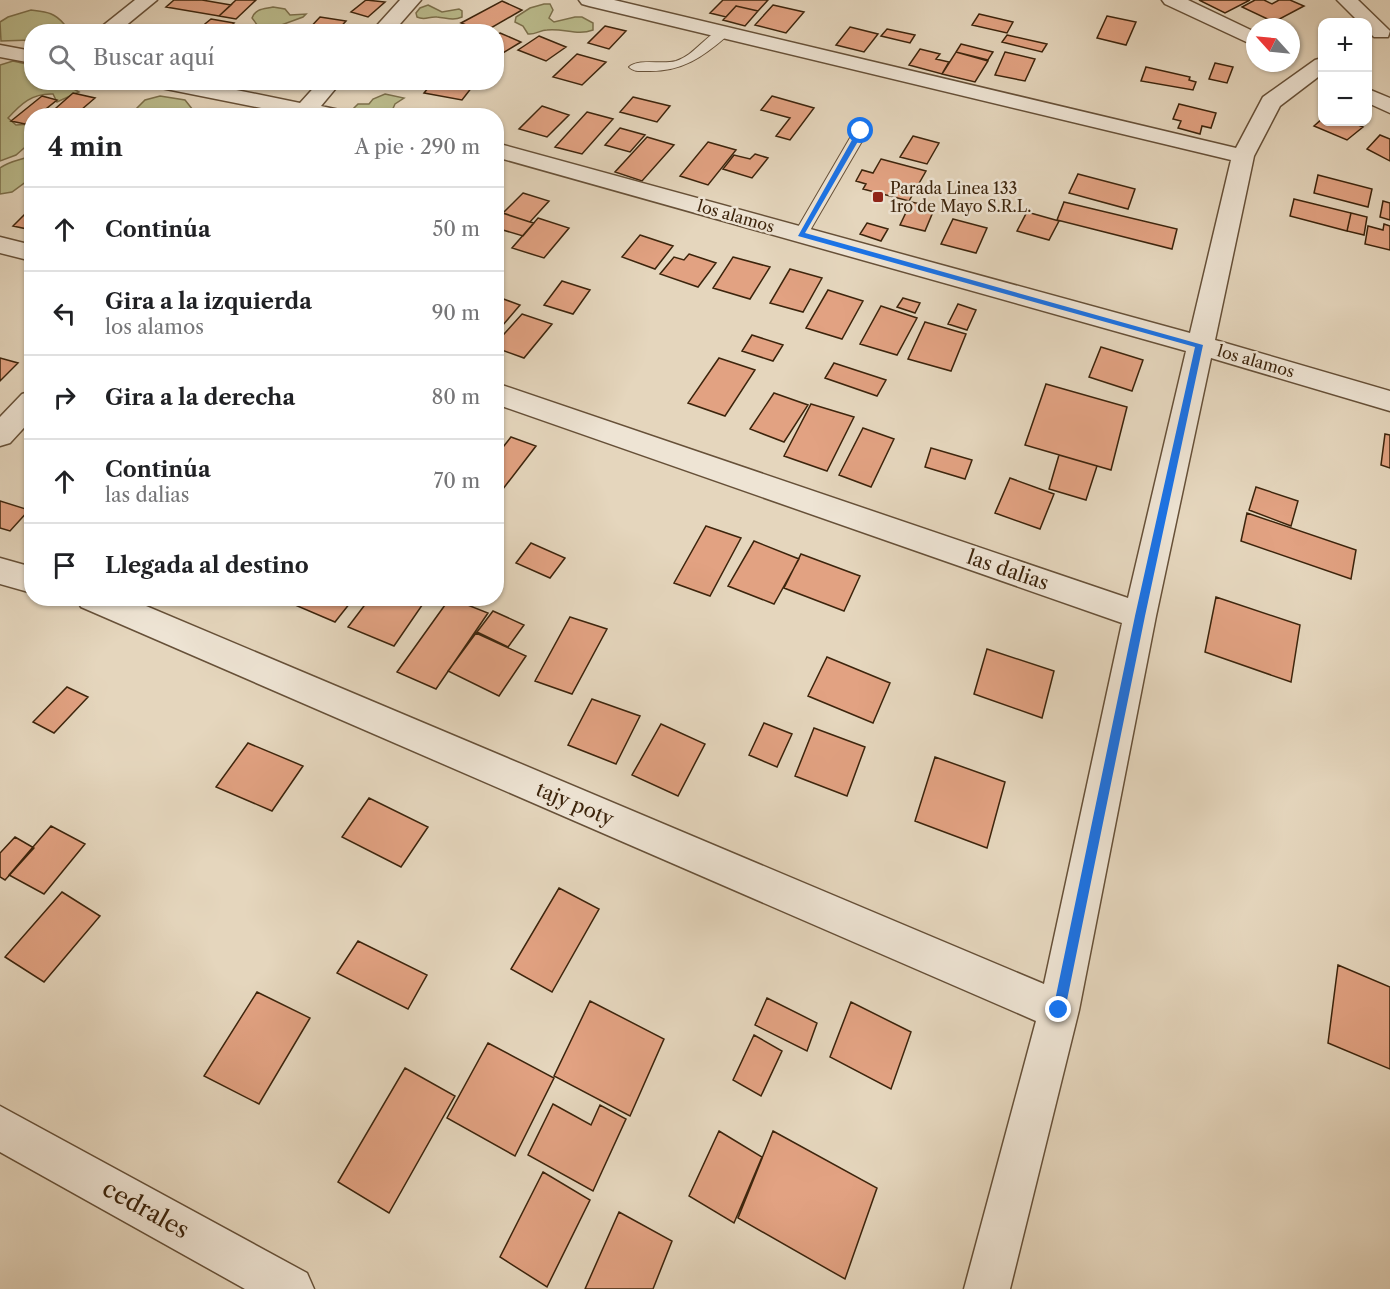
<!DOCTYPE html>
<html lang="es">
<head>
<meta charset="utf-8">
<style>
  :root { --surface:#fff; --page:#f2f2f2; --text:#202124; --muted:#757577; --line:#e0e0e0 }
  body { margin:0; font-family:"Libre Caslon Text",serif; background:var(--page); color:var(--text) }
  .controls { position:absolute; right:18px; top:18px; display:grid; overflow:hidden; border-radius:12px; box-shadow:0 2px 4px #0004 }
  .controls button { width:54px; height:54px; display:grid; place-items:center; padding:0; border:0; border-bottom:2px solid var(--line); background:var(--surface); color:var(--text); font:30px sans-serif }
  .compass { position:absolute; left:1246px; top:18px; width:54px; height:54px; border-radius:50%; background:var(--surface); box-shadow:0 2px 4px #0004; rotate:297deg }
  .stop { position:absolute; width:18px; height:18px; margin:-14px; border:4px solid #1a73e8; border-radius:50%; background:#fff }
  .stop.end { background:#1a73e8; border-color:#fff; box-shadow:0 2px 6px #0008 }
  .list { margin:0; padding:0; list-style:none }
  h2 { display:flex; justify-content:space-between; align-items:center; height:78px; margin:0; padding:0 24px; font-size:26px }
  h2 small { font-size:20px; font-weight:400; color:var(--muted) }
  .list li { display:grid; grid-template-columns:39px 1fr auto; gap:18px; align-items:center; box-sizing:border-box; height:84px; padding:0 24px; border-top:2px solid var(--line) }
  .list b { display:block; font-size:22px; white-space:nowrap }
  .list p { margin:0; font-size:20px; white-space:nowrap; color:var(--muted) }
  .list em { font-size:20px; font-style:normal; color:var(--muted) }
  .icon { flex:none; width:33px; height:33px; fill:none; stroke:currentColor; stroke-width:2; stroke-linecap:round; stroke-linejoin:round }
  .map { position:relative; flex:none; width:1390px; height:1289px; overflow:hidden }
  .search { position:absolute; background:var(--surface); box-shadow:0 2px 4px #0004; left:24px; top:24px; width:480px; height:66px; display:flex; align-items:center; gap:15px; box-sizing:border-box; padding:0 21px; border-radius:24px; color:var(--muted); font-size:22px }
  .panel { position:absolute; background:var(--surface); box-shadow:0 2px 4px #0004; left:24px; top:108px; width:480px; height:498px; border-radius:24px }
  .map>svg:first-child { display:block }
  .green { fill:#bbbc8d; stroke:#7c704c; stroke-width:1.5 }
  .building { fill:#e2a282; stroke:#3c240c; stroke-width:1.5 }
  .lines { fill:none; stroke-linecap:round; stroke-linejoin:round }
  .lane-casing { stroke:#665038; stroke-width:2 }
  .street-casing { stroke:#665038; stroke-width:3 }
  .lane { fill:#eee4d4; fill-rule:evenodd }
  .street { fill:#eee4d4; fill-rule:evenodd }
  .route { fill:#1a73e8 }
  .poi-dot { fill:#8f2418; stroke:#eee4d4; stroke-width:2 }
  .labels { text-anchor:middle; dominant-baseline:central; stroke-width:5; stroke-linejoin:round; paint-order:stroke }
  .far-poi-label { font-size:16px; fill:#3c240c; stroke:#eee4d4; text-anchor:start }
  .far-street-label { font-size:16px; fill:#3c240c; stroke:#eee4d4 }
  .street-label { font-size:20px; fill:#3c240c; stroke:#eee4d4 }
  .near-street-label { font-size:24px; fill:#3c240c; stroke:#eee4d4 }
</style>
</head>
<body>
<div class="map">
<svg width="1390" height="1289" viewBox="0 0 1390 1289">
  <rect width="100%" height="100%" fill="#e5d6bd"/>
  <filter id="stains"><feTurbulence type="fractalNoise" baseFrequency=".00333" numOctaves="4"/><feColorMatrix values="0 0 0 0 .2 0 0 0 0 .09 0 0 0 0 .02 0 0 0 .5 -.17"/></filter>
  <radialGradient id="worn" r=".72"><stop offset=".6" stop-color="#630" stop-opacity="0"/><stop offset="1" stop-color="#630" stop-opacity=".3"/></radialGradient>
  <path class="green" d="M544 4H550L553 10 549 18 554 22 575 17H582L593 23V30C577 36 564 28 547 30 540 30 535 35 528 34L523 26 515 22 516 17 530 8Z
    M428 5 442 12 459 9 462 11V17C453 21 447 18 437 17 429 16 425 21 417 17L416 13 420 8Z
    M273 7 285 9 290 15 306 14 303 17 273 28 272 31H256L258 26 252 18C256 8 264 9 273 7Z
    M31 10C46 12 54 12 64 24L57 31 32 32 31 40 1 41 0 22 8 17Z
    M13 61 31 65 32 82 65 84 79 92 57 102 53 94C32 93 21 104 8 118L16 125 31 124V142L16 155 0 161V65Z
    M385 94 404 98 395 104 391 113 368 115 352 110 358 104H369L373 99Z
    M160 96 185 100 193 110 189 115H130L145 100Z
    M31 156V178L12 192 0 194V168C9 161 20 160 31 156Z"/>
  <path class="building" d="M174 0H202L231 5 219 16 166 7Z
    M236 0H256L236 19 219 16Z
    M366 0 385 2 368 17 351 12Z
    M723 0H768L758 11 736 6 726 17 710 13Z
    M1199 0H1250L1225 13Z
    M1255 0H1264L1272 4 1279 0H1290L1304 6 1274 22 1242 7Z
    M502 1 522 10 484 32 461 23Z
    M773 5 804 12 786 33 755 25Z
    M736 6 758 11 745 26 723 20Z
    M979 14 1013 22 1007 33 972 25Z
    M1107 16 1136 22 1126 45 1097 38Z
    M320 17 346 21 336 32H306Z
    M211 19 234 23 225 32 200 28Z
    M605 26 626 31 609 49 588 43Z
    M850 27 878 34 864 52 836 45Z
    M887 29 915 35 910 43 881 36Z
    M500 33 521 42 498 56H496V35Z
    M1007 35 1047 44 1042 52 1002 42Z
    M539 36 566 47 546 61 518 50Z
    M961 44 993 52 988 60 956 52Z
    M920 49 940 54 936 59 949 62 942 74 909 65Z
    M956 52 988 61 975 82 942 74Z
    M1005 52 1035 59 1025 81 995 75Z
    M577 54 606 62 582 85 553 77Z
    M1215 63 1233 67 1227 83 1209 79Z
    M1146 67 1190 77 1189 80 1196 82 1193 90 1141 81Z
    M433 82H476L462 100 424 93Z
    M73 93 95 98 74 116H47Z
    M42 96 57 100 37 116H32V119L25 124 11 121Z
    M772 96 814 108 790 140 776 136 790 118 761 110Z
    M633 97 670 106 657 122 620 112Z
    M1179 104 1216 113 1211 128 1202 126 1200 134 1178 128 1181 121 1173 119Z
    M542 106 569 115 547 137 519 129Z
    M587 112 613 119 582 154 555 147Z
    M1322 119V122H1351L1363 127 1347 140 1314 126Z
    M620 128 645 135 630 152 605 145Z
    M1380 135 1390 139V161L1367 149Z
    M913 136 939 143 927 164 900 157Z
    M647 137 674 145 642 181 615 172Z
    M708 142 736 150 708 185 680 176Z
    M755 154 768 158 752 178 723 169 734 155 750 159Z
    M881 159 926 171 909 201 863 189 866 184 856 181 862 170 873 173Z
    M1078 174 1135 189 1128 209 1069 193Z
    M1318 175 1372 189 1368 207 1314 193Z
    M523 193 549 201 530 222 503 213Z
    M1294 199 1351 213 1347 231 1290 216Z
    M1383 201 1390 203V220L1380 217Z
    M911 202 935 207 925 231 900 225Z
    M1064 202 1177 229 1172 249 1057 220Z
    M32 207V230L13 226Z
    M496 211 530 222 534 223 523 236 496 228Z
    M1027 212 1059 221 1049 240 1017 231Z
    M1351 213 1367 217 1364 235 1347 231Z
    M538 218 569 228 544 258 512 248Z
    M953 219 987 228 976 253 941 244Z
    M867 223 888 229 881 241 860 234Z
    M1384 224 1390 226V250L1365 244 1368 226 1383 230Z
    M640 235 673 246 655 269 622 257Z
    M689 254 716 263 698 287 660 274 674 257 684 260Z
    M733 257 770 267 750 299 713 288Z
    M790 269 822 278 803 312 770 303Z
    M562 281 590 290 573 314 544 305Z
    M828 290 863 301 842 339 806 328Z
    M498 297 520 305 503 325 496 323Z
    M903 298 920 303 915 313 897 307Z
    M958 304 976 310 967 330 948 324Z
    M881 306 917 318 897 355 860 344Z
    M522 314 552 324 524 358 496 348V343Z
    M925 322 966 334 951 371 908 359Z
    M752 335 783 345 773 361 742 351Z
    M1101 347 1143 360 1132 391 1089 377Z
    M0 358 18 363 0 381Z
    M719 358 755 370 725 416 688 403Z
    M834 363 886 380 877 396 825 378Z
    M1046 384 1127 407 1111 470 1025 445Z
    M774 393 808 405 784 442 750 429Z
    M811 404 854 417 827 471 784 456Z
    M863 428 894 439 871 487 839 475Z
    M1385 434 1390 435V468L1381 465Z
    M511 437 536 446 496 498V456Z
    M931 448 972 460 965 479 925 467Z
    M1059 455 1097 466 1086 500 1049 489Z
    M1010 478 1054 494 1040 529 995 513Z
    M1256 487 1298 501 1291 526 1249 510Z
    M0 501 29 510 10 531 0 528Z
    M1247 513 1356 550 1351 579 1241 541Z
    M706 526 741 538 710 596 674 583Z
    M754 541 799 559 774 604 728 586Z
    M531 543 565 558 550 578 516 563Z
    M801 554 860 576 844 611 784 588Z
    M1216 597 1300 625 1291 682 1205 652Z
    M291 598H354L335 622 288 602Z
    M370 598H427L394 646 348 627Z
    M450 598 488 613 436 689 397 672Z
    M493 611 524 625 508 647 477 632Z
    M570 617 607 629 572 694 535 681Z
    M476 633 526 656 499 696 448 671Z
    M987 649 1054 671 1042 718 974 694Z
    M827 657 890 683 873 723 808 696Z
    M67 687 88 697 54 733 33 722Z
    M592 699 640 716 616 764 568 745Z
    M764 723 792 734 777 767 749 755Z
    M661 724 705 744 678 796 632 775Z
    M814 728 865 747 847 796 795 776Z
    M248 743 303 766 272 811 216 787Z
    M935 757 1005 782 987 848 915 821Z
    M369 798 428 827 401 867 342 837Z
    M51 826 85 844 44 894 9 875Z
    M15 837 34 848 5 880 0 877V853Z
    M559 888 599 909 552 992 511 969Z
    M62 892 100 916 44 982 5 957Z
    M358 941 427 975 408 1009 337 973Z
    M1338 965 1390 987V1069L1328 1043Z
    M257 992 310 1018 259 1104 204 1076Z
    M767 998 817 1023 807 1051 755 1025Z
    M590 1001 664 1039 630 1116 554 1076Z
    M851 1002 911 1032 891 1089 830 1057Z
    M754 1035 782 1051 761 1096 733 1080Z
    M488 1043 554 1078 515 1156 447 1118Z
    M405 1068 455 1096 389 1213 338 1182Z
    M553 1104 591 1125 600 1105 626 1119 593 1191 528 1155Z
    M719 1131 762 1157 734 1223 689 1196Z
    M773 1131 877 1188 845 1279 738 1218Z
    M543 1172 590 1200 547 1287 500 1257Z
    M619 1212 672 1241 653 1289H585Z"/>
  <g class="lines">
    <g class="lane-casing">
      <path id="lane" d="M724 28 728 29V35C703 57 682 72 647 71 640 71 634 72 629 67 639 58 662 65 676 61 695 55 706 34 724 28Z
        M861 127 868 131 808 234 806 237H796L794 234 854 131Z"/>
    </g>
    <g class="street-casing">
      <path id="street" d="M135 0H157L118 32H95Z
        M400 0H421L393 32H371Z
        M579 0H614L1236 148 1263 97 1315 60 1322 58V74L1280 106 1254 156 1215 340 1390 391V411L1211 358 1156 616 1079 1010 1010 1289H964L1036 1021 81 607 76 598H127L1044 984 1122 623 496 404V383L1128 598 1186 351 496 157V143L1190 333 1231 160 589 6 582 4Z
        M1162 0H1188L1255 32V46L1165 4Z
        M1337 0H1358L1388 29 1390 31 1388 37H1374L1368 31V22H1359Z
        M0 45 32 51V63L0 57Z
        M151 82H197L300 103 319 82H341L321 106 344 111 347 116H289L291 114 161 88 153 87Z
        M1368 89 1390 98V113L1368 103Z
        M0 237 32 245V261L0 253Z
        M32 391V419L10 443 0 446V417L22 394Z
        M0 558 32 567V593L0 584Z
        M0 1106 307 1273 314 1289H245L0 1152Z"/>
    </g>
    <use href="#lane" class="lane"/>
    <use href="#street" class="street"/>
  </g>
  <path class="route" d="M861 129 864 131 805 233 1203 345 1145 616 1065 1010 1059 1016 1053 1010 1135 616 1195 347 798 236 857 131Z"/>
  <rect class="poi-dot" x="872" y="191" width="12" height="12" rx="3"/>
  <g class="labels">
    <g class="far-poi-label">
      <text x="890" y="188">Parada Linea 133<tspan x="890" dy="18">1ro de Mayo S.R.L.</tspan></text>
    </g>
    <g class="far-street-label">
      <text transform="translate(736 216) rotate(16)">los alamos</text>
      <text transform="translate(1256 361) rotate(16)">los alamos</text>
    </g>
    <g class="street-label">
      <text transform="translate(1008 570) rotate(19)">las dalias</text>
      <text transform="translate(575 804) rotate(23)">tajy poty</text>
    </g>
    <g class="near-street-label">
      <text transform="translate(146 1209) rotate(29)">cedrales</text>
    </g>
  </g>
  <rect width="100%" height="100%" filter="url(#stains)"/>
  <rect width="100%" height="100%" fill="url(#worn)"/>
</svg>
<div class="controls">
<button>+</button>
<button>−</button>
</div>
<svg class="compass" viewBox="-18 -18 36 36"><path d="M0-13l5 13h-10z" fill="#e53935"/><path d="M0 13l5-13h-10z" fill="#757577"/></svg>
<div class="stop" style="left:861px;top:131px"></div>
<div class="stop end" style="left:1059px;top:1010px"></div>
<div class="search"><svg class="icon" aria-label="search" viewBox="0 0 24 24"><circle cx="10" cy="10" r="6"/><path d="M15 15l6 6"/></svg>Buscar aquí</div>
<section class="panel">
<h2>4 min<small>A pie · 290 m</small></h2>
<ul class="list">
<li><svg class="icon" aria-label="ahead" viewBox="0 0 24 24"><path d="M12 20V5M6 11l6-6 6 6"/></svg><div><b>Continúa</b></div><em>50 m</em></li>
<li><svg class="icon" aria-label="left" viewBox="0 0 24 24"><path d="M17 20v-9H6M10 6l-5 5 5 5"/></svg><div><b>Gira a la izquierda</b><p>los alamos</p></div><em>90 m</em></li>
<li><svg class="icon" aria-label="right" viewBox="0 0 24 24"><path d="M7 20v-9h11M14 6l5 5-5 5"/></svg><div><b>Gira a la derecha</b></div><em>80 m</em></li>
<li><svg class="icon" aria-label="ahead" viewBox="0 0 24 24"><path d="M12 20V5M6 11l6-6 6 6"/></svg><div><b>Continúa</b><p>las dalias</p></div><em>70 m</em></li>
<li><svg class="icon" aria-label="arrive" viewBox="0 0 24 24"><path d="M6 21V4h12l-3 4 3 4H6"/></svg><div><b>Llegada al destino</b></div></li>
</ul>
</section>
</div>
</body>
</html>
